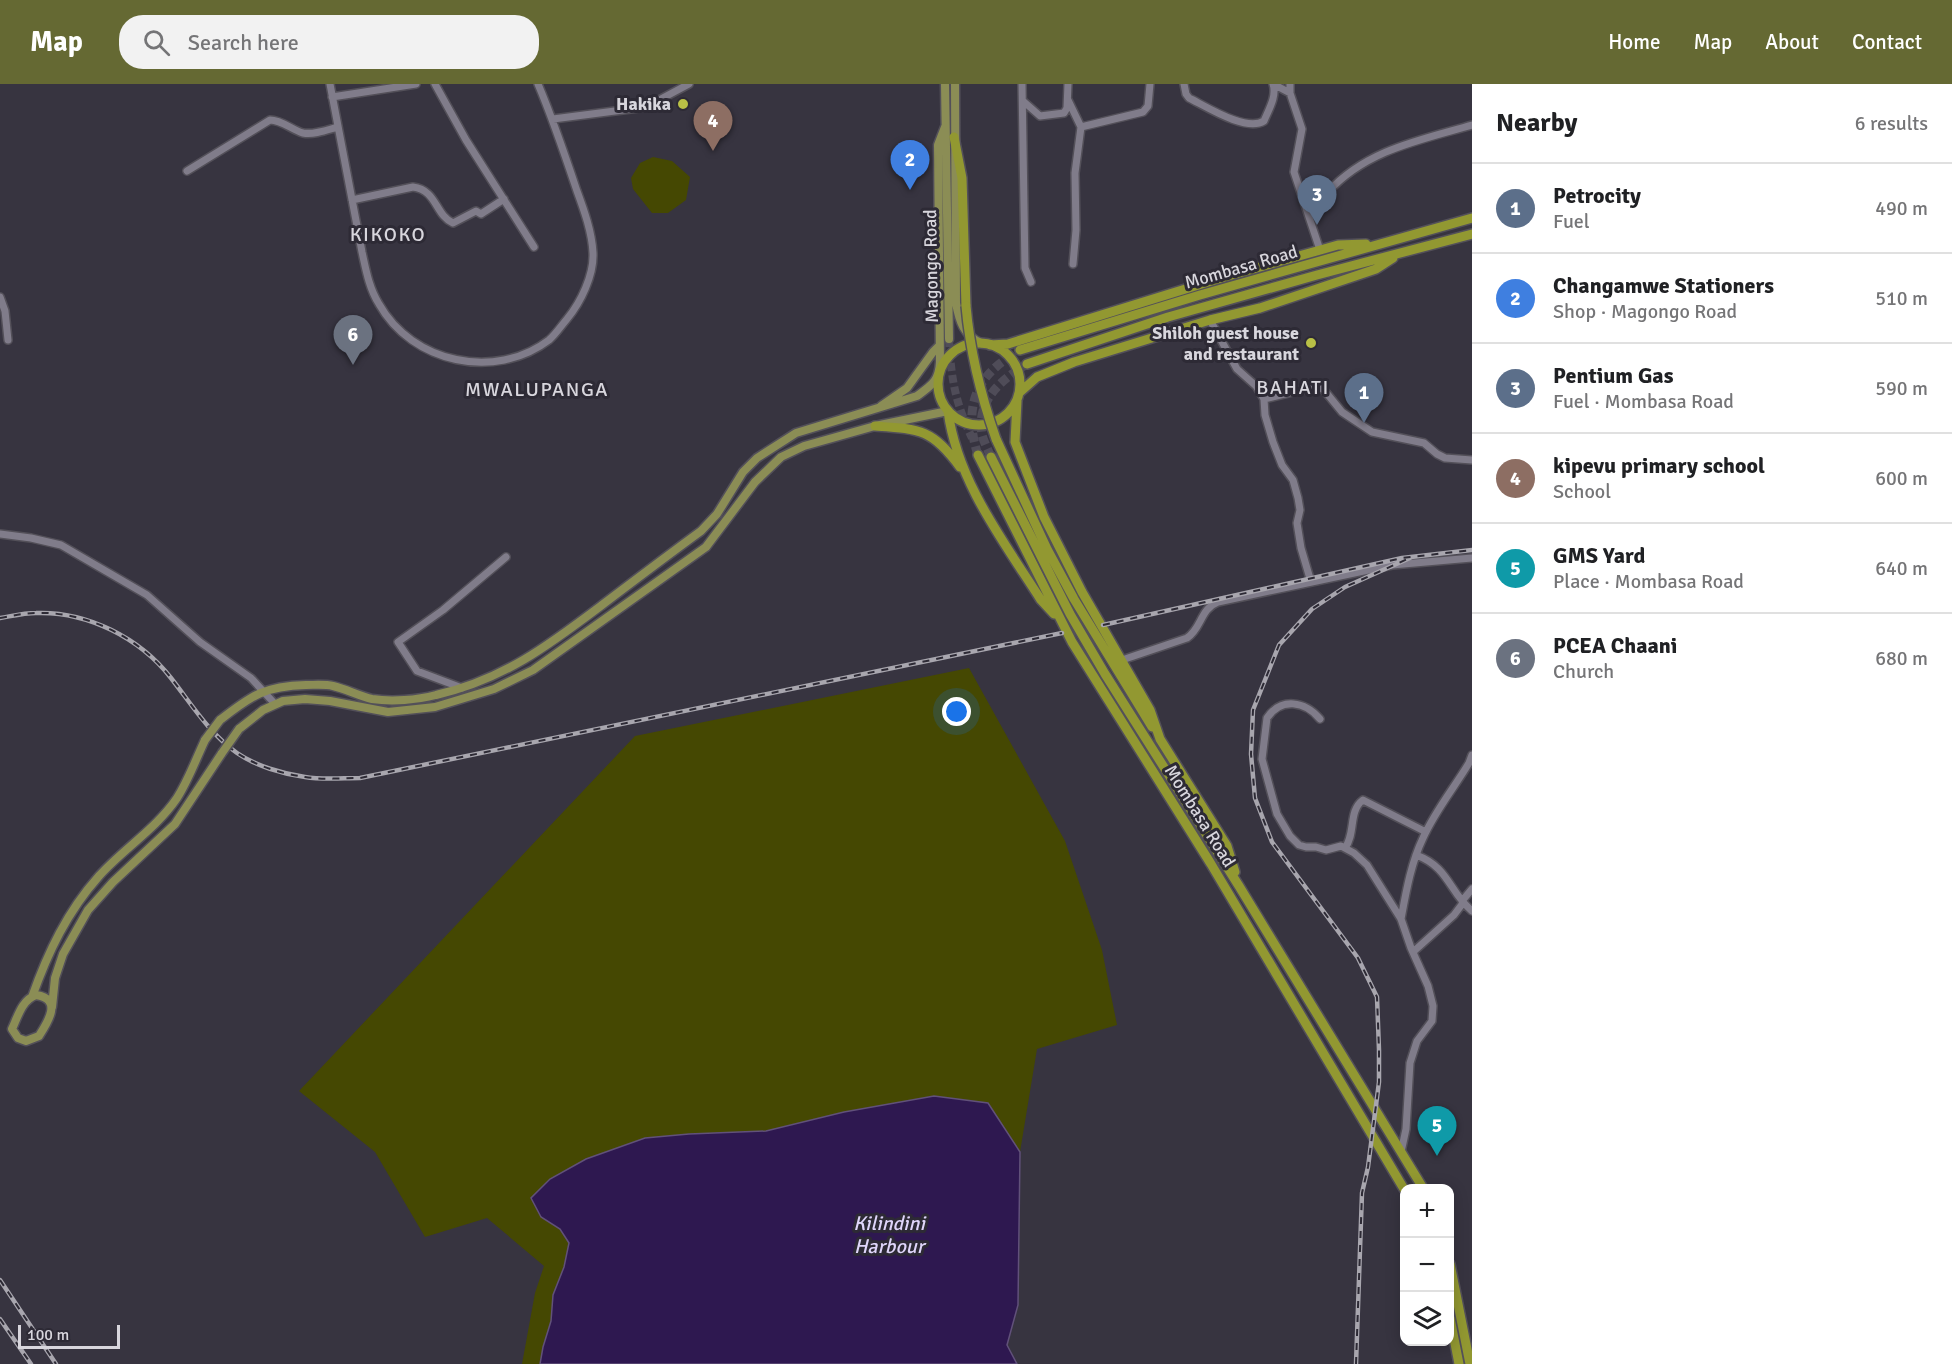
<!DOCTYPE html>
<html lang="en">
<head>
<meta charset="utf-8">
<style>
  :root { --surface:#fff; --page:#f2f2f2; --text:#202124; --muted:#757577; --line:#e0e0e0; --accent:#656933 }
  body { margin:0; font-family:Signika,sans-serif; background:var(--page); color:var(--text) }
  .controls { position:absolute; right:18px; bottom:18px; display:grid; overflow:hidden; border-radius:12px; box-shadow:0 3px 15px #0003 }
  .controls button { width:54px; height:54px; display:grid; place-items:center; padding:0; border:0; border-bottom:2px solid var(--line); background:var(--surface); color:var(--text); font:30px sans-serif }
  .scale { position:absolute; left:18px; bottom:15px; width:102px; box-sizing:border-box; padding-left:6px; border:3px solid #d8d6dd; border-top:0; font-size:16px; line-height:21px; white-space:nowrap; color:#d8d6dd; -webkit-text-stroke:4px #2d2a35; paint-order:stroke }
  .you { position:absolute; left:957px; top:628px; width:21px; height:21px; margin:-15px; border:4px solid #fff; border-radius:50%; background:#1a73e8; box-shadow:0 0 0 9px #1a73e833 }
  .badge { display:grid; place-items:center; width:39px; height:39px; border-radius:50%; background:var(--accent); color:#fff; font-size:20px; font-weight:700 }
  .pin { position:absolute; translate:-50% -50px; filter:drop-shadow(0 2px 3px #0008) }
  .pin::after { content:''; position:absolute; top:32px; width:21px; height:18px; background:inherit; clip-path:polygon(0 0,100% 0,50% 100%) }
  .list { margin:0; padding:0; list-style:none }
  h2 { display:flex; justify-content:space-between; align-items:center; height:78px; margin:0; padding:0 24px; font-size:26px }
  h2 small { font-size:20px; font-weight:400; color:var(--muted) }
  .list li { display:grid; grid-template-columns:39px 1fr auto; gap:18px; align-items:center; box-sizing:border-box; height:90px; padding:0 24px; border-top:2px solid var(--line) }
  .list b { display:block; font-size:22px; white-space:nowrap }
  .list p { margin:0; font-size:20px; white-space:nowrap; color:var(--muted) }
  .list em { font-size:20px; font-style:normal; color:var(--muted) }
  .icon { flex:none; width:33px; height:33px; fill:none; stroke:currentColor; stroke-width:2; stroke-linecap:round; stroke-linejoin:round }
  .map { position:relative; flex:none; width:1472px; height:1280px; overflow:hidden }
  header { display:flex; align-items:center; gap:36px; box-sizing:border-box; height:84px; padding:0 30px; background:var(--accent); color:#fff }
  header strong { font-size:28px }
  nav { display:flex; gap:33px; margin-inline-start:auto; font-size:21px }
  .search { width:420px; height:54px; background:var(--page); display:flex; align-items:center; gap:15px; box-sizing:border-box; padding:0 21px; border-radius:24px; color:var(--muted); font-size:22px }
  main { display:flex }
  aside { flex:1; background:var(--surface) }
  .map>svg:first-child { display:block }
  .green { fill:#454802 }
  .water { fill:#2e1850; stroke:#61517a; stroke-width:1.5 }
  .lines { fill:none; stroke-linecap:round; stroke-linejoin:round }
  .major-tunnel { stroke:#4f4c58; stroke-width:8; stroke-dasharray:8 4; stroke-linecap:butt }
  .highway-tunnel { stroke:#4f4c58; stroke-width:9; stroke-dasharray:9 4.5; stroke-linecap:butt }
  .minor-casing { stroke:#535059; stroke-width:10 }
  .major-casing { stroke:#535059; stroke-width:11 }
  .highway-casing { stroke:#535059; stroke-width:12 }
  .minor { stroke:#807c8a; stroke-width:7 }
  .major { stroke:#8b8d55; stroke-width:8 }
  .highway { stroke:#929831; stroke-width:9 }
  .rail-casing { stroke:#a8a6ae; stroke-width:4.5 }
  .rail { stroke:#2d2a35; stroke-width:2; stroke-dasharray:7; stroke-linecap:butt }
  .major-bridge-casing { stroke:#535059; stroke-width:11; stroke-linecap:butt }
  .highway-bridge-casing { stroke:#535059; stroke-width:12; stroke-linecap:butt }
  .major-bridge { stroke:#8b8d55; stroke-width:8 }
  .highway-bridge { stroke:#929831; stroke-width:9 }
  .poi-dot { fill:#b9c046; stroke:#2d2a35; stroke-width:2 }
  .labels { text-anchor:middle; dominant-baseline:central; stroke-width:6; stroke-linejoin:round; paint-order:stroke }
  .poi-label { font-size:18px; font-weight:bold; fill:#d8d6dd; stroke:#2d2a35; text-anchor:end }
  .street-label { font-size:18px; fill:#d8d6dd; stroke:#2d2a35 }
  .neighbourhood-label { font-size:20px; letter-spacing:1.5px; fill:#d8d6dd; stroke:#2d2a35 }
  .water-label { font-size:20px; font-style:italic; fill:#dfd5fa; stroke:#2d2a35 }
</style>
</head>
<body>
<header>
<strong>Map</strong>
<div class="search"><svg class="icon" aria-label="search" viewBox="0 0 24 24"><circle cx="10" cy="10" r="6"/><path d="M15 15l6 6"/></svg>Search here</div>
<nav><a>Home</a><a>Map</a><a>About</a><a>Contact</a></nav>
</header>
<main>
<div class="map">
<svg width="1472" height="1280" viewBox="0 0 1472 1280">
  <rect width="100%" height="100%" fill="#373440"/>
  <path class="green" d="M653 73 672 77 690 93 686 116 668 129H652L633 105 631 94 640 79Z
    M969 584 1065 757 1102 866 1117 941 1037 965 1020 1068 988 1020 934 1012 844 1028 766 1047 689 1050 541 1133 560 1145 569 1159 564 1183 553 1211 551 1237 543 1263 540 1280H522L535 1209 544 1182 487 1134 425 1153 375 1068 299 1007 635 652Z"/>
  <path class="water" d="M934 1012 988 1019 1020 1068 1018 1221 1007 1261 1017 1280H540L543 1263 551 1237 553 1211 564 1183 569 1159 560 1145 541 1133 531 1114 550 1095 586 1075 645 1054 689 1050 766 1047 844 1028Z"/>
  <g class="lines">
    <path class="major-tunnel" d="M949 255C951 294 955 318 972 354"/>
    <path class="highway-tunnel" d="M978 371C967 338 969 306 996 283 1003 276 1012 272 1020 266
      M991 373C988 366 984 358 982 351 976 316 1001 296 1027 280"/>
    <g class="minor-casing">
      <path id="minor" d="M330 0 362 168C366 186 369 204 379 220 412 279 495 297 549 256 556 250 561 242 567 235 581 218 594 191 593 169 592 148 584 126 577 107 565 71 553 35 538 0
        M435 0 466 56 534 163
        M1022 0 1025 184 1031 198
        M1184 0 1186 10 1189 14C1207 23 1246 48 1264 37 1269 25 1277 12 1273 0
        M1273 0 1290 9V0
        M1290 9 1302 45 1294 88 1320 166
        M332 13 416 0
        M1068 16 1081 43 1075 89 1076 146 1073 180
        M1023 17 1040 32 1064 29 1067 24 1068 0
        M553 35 646 23 689 0
        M1081 43 1143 28 1148 22 1150 0
        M187 87 270 36C282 36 292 46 303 49 314 51 327 46 338 43
        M1328 108C1366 66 1420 56 1472 41
        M352 116 413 103C437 106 435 131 453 139L476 127 481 130 504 115
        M0 213 5 227 8 256
        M1210 236 1237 285 1256 302 1264 315 1265 331 1273 358 1282 381 1293 396 1298 414 1300 426 1297 439 1301 464 1311 498
        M1264 315 1317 302 1324 306 1342 328 1372 348 1424 359 1437 370 1445 374 1472 376
        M0 450 31 454 61 461 147 511 200 558 251 594 275 620
        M1122 576 1187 554C1202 544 1200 525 1218 518L1392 481 1472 474
        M462 604 417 587 398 558 443 526 506 473
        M1320 635C1305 617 1281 613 1267 634L1262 675 1277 730 1290 752 1299 761 1306 763H1316L1326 766 1341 762 1354 769 1367 781 1401 835 1411 864 1428 902 1433 922 1432 937 1417 957 1410 979 1406 1045 1401 1068
        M1345 764C1356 749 1348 727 1363 716L1426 748
        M1416 771C1449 783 1449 808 1472 827
        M1462 817 1472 805
        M1401 835C1406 808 1411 779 1423 754 1435 727 1454 704 1469 679L1472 671
        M1413 868 1454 831 1463 819"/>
    </g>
    <g class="major-casing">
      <path id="major" d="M945 0 949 255
        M955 0 956 219C959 236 964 252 981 259
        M881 322 907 304 933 268 939 262
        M220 636C252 611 265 602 306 601 315 601 325 600 333 602 346 605 359 612 372 615 392 618 417 616 436 611 503 596 549 561 602 521 635 496 668 471 701 447L717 430 743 388 757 374 796 349 917 312C932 301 939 297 940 278L938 61 945 43
        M239 645 263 626 283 617 305 615 330 617 388 628 435 623 494 605 533 586 706 463 755 398 781 373 804 362 875 342 948 327
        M36 911C63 915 48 938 39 952L26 957 18 954 12 945C18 932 22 916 36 911Z
        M32 913C48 868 67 828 99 792 123 765 156 745 177 714 188 697 196 675 205 656
        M52 923 55 894 63 870 88 826 113 798 175 740 222 669"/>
    </g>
    <g class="highway-casing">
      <path id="highway" d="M954 53 962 94 966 222
        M938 300a41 41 0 1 1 82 0a41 41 0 1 1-82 0Z
        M990 261 1008 260 1221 194 1338 161 1366 160
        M1020 266 1200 211 1472 134
        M1027 280 1168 233 1317 191 1472 150
        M1019 309 1037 293 1074 278 1210 236 1260 224 1376 185 1393 174
        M1017 317 1015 358 1044 433 1082 508 1150 626 1160 655 1227 762 1235 788
        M948 327C957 397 1004 458 1041 516L1054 530
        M875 342C920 345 932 345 960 383
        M996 355 1047 465 1074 515 1152 643
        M978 371 1072 558 1211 780 1404 1105
        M991 373 1070 530 1105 590 1239 802 1423 1104
        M1450 1180 1470 1280
        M1450 1234 1459 1280"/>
    </g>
    <use href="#minor" class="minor"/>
    <use href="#major" class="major"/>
    <use href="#highway" class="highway"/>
    <g class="rail-casing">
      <path id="rail" d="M0 534C12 532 24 529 36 529 87 527 140 554 171 594 192 621 209 649 237 669 256 682 283 690 305 693 323 696 342 694 360 694L1062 549
        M1103 541 1402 474 1472 466
        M0 1196 56 1280
        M0 1235 31 1280
        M1356 1280 1362 1109 1368 1083 1379 998V966L1377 913 1358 874 1272 758 1255 714 1251 670 1253 626 1279 561 1312 525 1345 503 1412 473"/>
    </g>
    <use href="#rail" class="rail"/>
    <g class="major-bridge-casing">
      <path id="major-bridge" d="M205 656 220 636
        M222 669 239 645"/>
    </g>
    <g class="highway-bridge-casing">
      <path id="highway-bridge" d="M966 222C970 268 981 312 996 355"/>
    </g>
    <use href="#major-bridge" class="major-bridge"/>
    <use href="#highway-bridge" class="highway-bridge"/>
  </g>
  <g class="poi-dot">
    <circle cx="683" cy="20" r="6"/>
    <circle cx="1311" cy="259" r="6"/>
  </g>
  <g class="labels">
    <g class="poi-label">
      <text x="671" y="20">Hakika</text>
      <text x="1299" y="249">Shiloh guest house<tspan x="1299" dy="21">and restaurant</tspan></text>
    </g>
    <g class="street-label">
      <text transform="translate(931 182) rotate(-91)">Magongo Road</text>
      <text transform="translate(1241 183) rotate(-16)">Mombasa Road</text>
      <text transform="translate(1200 732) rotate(58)">Mombasa Road</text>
    </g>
    <g class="neighbourhood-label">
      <text x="388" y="150">KIKOKO</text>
      <text x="1293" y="303">BAHATI</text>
      <text x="537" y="305">MWALUPANGA</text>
    </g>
    <g class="water-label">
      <text x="889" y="1139">Kilindini<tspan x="889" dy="23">Harbour</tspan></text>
    </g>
  </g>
</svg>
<div class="controls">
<button>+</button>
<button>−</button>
<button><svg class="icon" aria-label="layers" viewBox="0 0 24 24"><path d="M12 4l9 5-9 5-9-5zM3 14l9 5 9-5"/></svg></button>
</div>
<div class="scale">100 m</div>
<div class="you"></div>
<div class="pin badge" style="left:1364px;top:339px;background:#5c6f8a">1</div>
<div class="pin badge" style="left:910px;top:106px;background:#3f7fe0">2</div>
<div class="pin badge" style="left:1317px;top:141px;background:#5c6f8a">3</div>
<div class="pin badge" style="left:713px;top:67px;background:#8d6e63">4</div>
<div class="pin badge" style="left:1437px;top:1072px;background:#0f9aa8">5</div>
<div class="pin badge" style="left:353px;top:281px;background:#6b7280">6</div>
</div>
<aside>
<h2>Nearby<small>6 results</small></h2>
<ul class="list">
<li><span class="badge" style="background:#5c6f8a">1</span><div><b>Petrocity</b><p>Fuel</p></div><em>490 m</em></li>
<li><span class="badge" style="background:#3f7fe0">2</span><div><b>Changamwe Stationers</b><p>Shop · Magongo Road</p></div><em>510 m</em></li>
<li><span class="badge" style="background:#5c6f8a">3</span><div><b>Pentium Gas</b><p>Fuel · Mombasa Road</p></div><em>590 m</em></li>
<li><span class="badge" style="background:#8d6e63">4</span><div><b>kipevu primary school</b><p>School</p></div><em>600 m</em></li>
<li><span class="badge" style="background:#0f9aa8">5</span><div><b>GMS Yard</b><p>Place · Mombasa Road</p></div><em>640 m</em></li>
<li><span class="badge" style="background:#6b7280">6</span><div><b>PCEA Chaani</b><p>Church</p></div><em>680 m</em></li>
</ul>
</aside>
</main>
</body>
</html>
